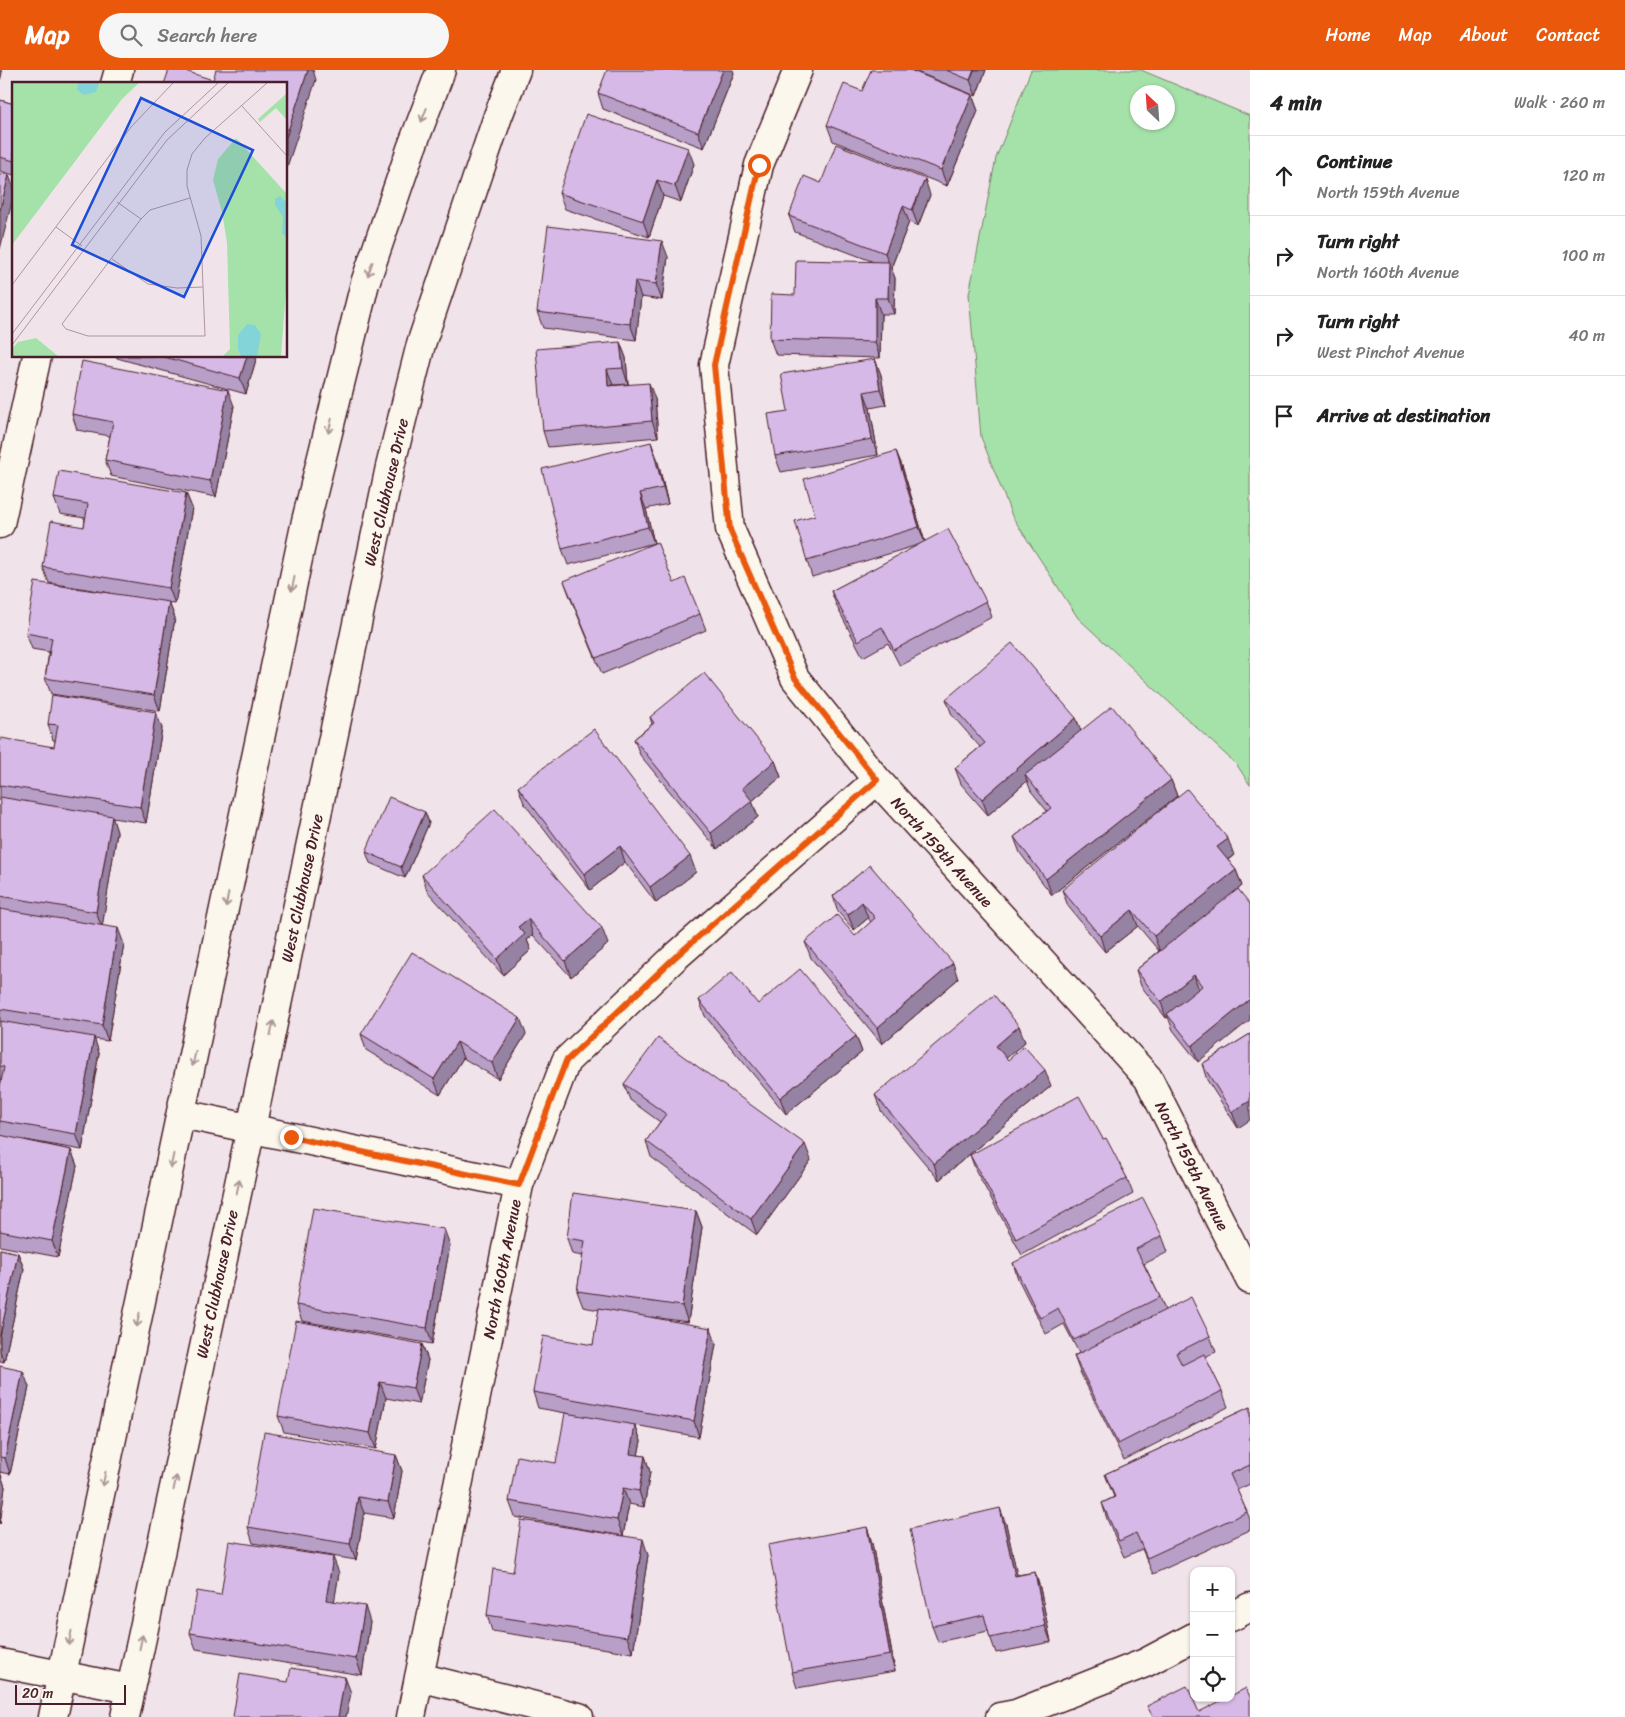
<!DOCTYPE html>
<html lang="en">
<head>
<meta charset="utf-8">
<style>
  :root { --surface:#fff; --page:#f6f6f6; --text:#222; --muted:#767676; --line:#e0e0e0; --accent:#ea580c }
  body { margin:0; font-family:Sriracha,sans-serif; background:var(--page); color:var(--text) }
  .controls { position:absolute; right:15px; bottom:15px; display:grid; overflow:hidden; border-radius:10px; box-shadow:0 1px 4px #0004 }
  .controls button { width:45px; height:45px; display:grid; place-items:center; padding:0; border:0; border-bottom:1px solid var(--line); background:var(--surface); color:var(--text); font:25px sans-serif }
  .compass { position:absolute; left:1130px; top:15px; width:45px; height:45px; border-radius:50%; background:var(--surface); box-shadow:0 1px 4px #0004; rotate:335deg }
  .scale { position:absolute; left:15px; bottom:12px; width:111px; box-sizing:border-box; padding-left:5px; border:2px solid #4a1f2b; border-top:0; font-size:14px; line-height:18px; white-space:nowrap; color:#4a1f2b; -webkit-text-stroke:4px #fbf7ec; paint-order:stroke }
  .stop { position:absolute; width:15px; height:15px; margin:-11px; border:4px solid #ea580c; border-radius:50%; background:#fff }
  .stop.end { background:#ea580c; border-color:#fff; box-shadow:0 1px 5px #0008 }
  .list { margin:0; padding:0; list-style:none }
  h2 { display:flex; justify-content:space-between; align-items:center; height:65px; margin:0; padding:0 20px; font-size:21px }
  h2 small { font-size:16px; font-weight:400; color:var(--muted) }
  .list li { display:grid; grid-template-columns:32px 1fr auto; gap:15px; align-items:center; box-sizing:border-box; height:80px; padding:0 20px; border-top:1px solid var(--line) }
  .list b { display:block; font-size:19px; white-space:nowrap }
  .list p { margin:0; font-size:16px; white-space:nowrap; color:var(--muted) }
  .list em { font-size:16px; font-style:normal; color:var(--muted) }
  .icon { flex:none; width:28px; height:28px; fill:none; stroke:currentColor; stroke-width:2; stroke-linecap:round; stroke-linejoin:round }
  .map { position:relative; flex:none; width:1250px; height:1647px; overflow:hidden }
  header { display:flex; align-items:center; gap:30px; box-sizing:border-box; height:70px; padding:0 25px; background:var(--accent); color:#fff }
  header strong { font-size:24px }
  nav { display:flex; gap:28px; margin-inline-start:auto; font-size:18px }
  .search { width:350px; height:45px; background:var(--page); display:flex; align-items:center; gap:12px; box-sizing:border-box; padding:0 18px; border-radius:28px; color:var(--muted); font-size:19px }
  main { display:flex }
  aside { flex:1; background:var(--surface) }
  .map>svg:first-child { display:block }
  .green { fill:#a5e2a9; stroke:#78806a; fill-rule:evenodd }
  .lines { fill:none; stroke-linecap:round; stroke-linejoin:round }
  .street-casing { stroke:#4a1f2b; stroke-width:31 }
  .secondary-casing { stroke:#4a1f2b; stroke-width:31 }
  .street { stroke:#fbf7ec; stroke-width:28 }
  .secondary { stroke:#fbf7ec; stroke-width:28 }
  .wall { fill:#b89fc7; stroke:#4a1f2b }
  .shaded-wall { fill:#9682a2; stroke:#4a1f2b }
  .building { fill:#d6b9e7; stroke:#4a1f2b }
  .oneway { stroke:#ab9695 }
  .route { stroke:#ea580c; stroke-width:6 }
  .labels { text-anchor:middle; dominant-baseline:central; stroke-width:4; stroke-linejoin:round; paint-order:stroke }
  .street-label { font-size:16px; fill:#4a1f2b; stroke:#fbf7ec }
  .inset-road { fill:none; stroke:#ae959e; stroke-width:1 }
  .view { fill:#1d4ed8; fill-opacity:0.15; stroke:#1d4ed8; stroke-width:2.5 }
  .inset-edge { fill:none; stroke:#4a1f2b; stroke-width:2.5 }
</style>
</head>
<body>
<header>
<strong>Map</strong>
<div class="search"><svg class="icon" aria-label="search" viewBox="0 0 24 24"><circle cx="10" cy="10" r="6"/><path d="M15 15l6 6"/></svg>Search here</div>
<nav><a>Home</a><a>Map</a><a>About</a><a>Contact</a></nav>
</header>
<main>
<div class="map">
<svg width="1250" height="1647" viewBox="0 0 1250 1647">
  <rect width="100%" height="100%" fill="#f0e4ea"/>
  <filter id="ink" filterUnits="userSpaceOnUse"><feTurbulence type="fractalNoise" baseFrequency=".02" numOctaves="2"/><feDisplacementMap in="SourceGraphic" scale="10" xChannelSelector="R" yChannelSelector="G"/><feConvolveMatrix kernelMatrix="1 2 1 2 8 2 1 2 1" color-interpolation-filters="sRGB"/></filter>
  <g filter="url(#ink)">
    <path class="green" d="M1031 0H1141L1250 46V715L1237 695 1078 548 1012 446 981 367 969 224 996 88ZM1138 22H1168V52H1138Z"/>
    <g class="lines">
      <g class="street-casing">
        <path id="street" d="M798 0 759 95 714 295 730 459 795 608 877 710 1148 1008 1250 1210
          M115 14 119 0
          M0 454 37 286
          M182 1044 519 1115
          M1231 1547 1250 1537
          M0 1593 130 1619
          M419 1607 579 1647
          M411 1647 519 1115 566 991 673 889 877 710
          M1000 1647 1016 1644 1145 1593 1194 1567"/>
      </g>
      <g class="secondary-casing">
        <path id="secondary" d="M53 1647 306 451 365 213 411 79 441 0
          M125 1647 251 1058 390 397 421 274 498 46 516 0"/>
      </g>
      <use href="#street" class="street"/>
      <use href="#secondary" class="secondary"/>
    </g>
    <path class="wall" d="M912 0H986L976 26Z
      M734 3 704 78 603 39 598 23Z
      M862 21 972 25 978 41 947 116 833 71 827 55Z
      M0 30 14 34V105L0 101Z
      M694 94 681 132 663 126 649 167 565 139 559 123Z
      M821 113 930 125 918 156 909 152 891 198 895 208 894 244H881L880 288 776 285 770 269 795 225 874 192 795 162 789 146Z
      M668 187 662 230 641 227 636 270 543 258 537 242Z
      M620 272 626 288 628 314 613 315 655 329 658 367 548 377 543 361Z
      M116 286H257L246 324 117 288Z
      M875 289 881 305 886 335 870 338 878 385 781 402 775 386 788 341Z
      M234 336 216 427 111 406 105 390 110 366 77 360 72 344Z
      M896 381 902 396 925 472 986 531 992 547 900 596 888 573 863 587 837 537 831 521 921 474 812 507 807 491 815 445Z
      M657 388 668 434 646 439 654 473 568 495 562 479Z
      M186 423 192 438 175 534 169 533 175 548 160 641 51 624 45 608 49 582 32 579 26 563 111 523 49 513 43 497 84 457 85 448 60 444 54 428Z
      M564 511 674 513 700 544 706 560 602 604 570 527Z
      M946 629 1076 648 1081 661 1171 710 1177 726 1052 825 1020 783 1014 767 1047 741 1031 721 1027 711 988 745 961 714 955 698 980 677 952 645Z
      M650 647 775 691 781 707 752 731 758 747 717 779 640 685 634 669 652 654Z
      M48 654 162 658 146 753 112 748 117 762 102 856 124 874 108 971 94 969 99 983 82 1080 25 1070 71 1080 77 1096 58 1187 0 1176V1017L1 1011H0V677H54L55 670H53Z
      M518 717 696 802 656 833 625 792 590 820 524 733Z
      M425 742 429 753 405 808 370 793 366 782Z
      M1234 785 1228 790 1236 800 1242 816 1238 819 1198 992 1173 960 1168 947 1166 948 1141 916 1136 900 1159 881 1138 856 1105 882 1068 836 1062 820Z
      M870 795 958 909 882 974 811 888 805 872 855 866 871 852 868 848 854 860 838 842 833 826Z
      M422 805 608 874 571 907 533 865 527 870 531 880 503 905 427 821Z
      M699 930 856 966 862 982 786 1044 705 946Z
      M1019 956 1025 972 1006 988 1008 990 1051 1016 939 1110 881 1041 875 1025Z
      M361 964H526L498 1009 463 988 440 1025 366 980Z
      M1250 964 1238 1058 1207 1010 1202 994Z
      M624 1014 811 1090 757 1165 651 1087 646 1071 660 1052 630 1030Z
      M1103 1069 1127 1108 1133 1124 1022 1185 976 1101 970 1085Z
      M696 1141 702 1157 688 1252 652 1247 716 1274 699 1367 635 1355 641 1371 638 1385 645 1386 650 1402 644 1437 629 1434 623 1466 515 1447 509 1431 556 1393 571 1344 538 1338 533 1322 593 1275 599 1240 583 1237 577 1221 583 1186 572 1184 567 1168Z
      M1162 1166 1168 1182 1144 1194 1160 1227 1165 1240 1210 1266 1216 1282 1205 1287 1222 1321 1228 1337 1124 1390 1080 1302 1074 1286 1079 1283 1064 1254 1046 1264 1018 1209 1013 1193Z
      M450 1175 432 1274 302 1251 296 1235Z
      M0 1179 18 1183 24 1199 4 1292 0 1291Z
      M422 1274 428 1290 419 1334 386 1328 376 1379 284 1362 278 1346Z
      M0 1296 29 1317 10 1404 0 1402 5 1417 0 1454Z
      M1250 1337V1414L1237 1420 1250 1449V1460L1153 1504 1142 1479 1124 1487 1107 1449 1102 1433 1114 1427 1105 1404Z
      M396 1385 402 1401 394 1448 364 1443 356 1490 253 1473 248 1457Z
      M1006 1454 1017 1505 1035 1502 1040 1518 1051 1572 996 1583 988 1561 938 1572 932 1556Z
      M867 1457 872 1473 895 1601 797 1618 792 1602Z
      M648 1485 633 1583 492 1561 487 1545 513 1502Z
      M339 1503 334 1531 370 1552 362 1605 196 1579 190 1563 221 1525Z"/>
    <path class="shaded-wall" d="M0 0H1L2 3 0 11Z
      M308 0H313L316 10 286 100V67Z
      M723 0H733L734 3 704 78 698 62Z
      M974 0H986L976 26 970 10Z
      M972 25 978 41 947 116 941 100Z
      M688 78 694 94 681 132 675 116Z
      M9 105 14 119V124L0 179V140Z
      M925 109 930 125 918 156 912 140Z
      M657 110 663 126 649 167 643 151Z
      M903 136 909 152 891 198 895 208 894 244 888 228 889 194 885 183Z
      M662 171 668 187 662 230 656 214Z
      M635 211 641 227 636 270 630 254Z
      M875 228 881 244 880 288 875 272Z
      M620 272 626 288 628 314 623 298Z
      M247 286H257L246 324 240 308Z
      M875 289 881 305 886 335 880 319Z
      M607 299 613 315 608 316Z
      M649 313 655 329 658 367 652 351Z
      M228 320 234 336 216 427 210 411Z
      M864 322 870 338 878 385 872 369Z
      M651 372 657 388 668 434 663 418Z
      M896 381 902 396 925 473 919 457Z
      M186 423 192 438 175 534 169 518Z
      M640 423 646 439 654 473 648 457Z
      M169 532 175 548 160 641 154 625Z
      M156 642 162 658 146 753 140 737Z
      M1076 648 1082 664 1025 705 1027 711 988 745 982 729Z
      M775 691 781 707 752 731 758 747 717 779 711 763 742 718Z
      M1171 710 1177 726 1052 825 1046 809Z
      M425 742 429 753 405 808 401 797Z
      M112 746 117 762 102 858 96 842Z
      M1228 769 1234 785 1223 793 1217 777Z
      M620 776 625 792 590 820 584 804Z
      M690 786 696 802 656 833 650 817Z
      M1236 800 1242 816 1160 882 1154 866Z
      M862 832 868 848 854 860 848 845Z
      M1132 840 1138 856 1105 882 1100 866Z
      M528 849 533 865 527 870 531 880 503 905 497 889 518 857Z
      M118 858 124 874 108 971 102 955Z
      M602 858 608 874 571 907 565 891Z
      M953 893 958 909 882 974 877 958Z
      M1194 905 1199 921 1167 944 1168 947 1166 948 1161 932Z
      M1250 929V950L1198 992 1192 976Z
      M520 948 526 964 498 1009 492 993Z
      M1019 956 1025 972 1002 992 996 976Z
      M856 966 862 982 786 1044 780 1028Z
      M94 967 99 983 82 1080 76 1064Z
      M457 972 463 988 440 1025 434 1009Z
      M1045 1000 1051 1016 939 1110 934 1094Z
      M1250 1031V1050L1238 1058 1232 1042Z
      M805 1074 811 1090 757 1165 751 1149Z
      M71 1080 77 1096 58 1187 52 1171Z
      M696 1141 702 1157 688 1252 682 1236Z
      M444 1159 450 1175 432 1274 427 1258Z
      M18 1183 24 1199 4 1292 0 1281V1266Z
      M711 1258 716 1274 699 1367 694 1351Z
      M422 1274 428 1290 419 1334 413 1318Z
      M23 1301 29 1317 10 1404 5 1388Z
      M380 1312 386 1328 376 1379 370 1363Z
      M635 1355 641 1371 635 1400 630 1384Z
      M396 1385 402 1401 394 1448 388 1432Z
      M645 1386 650 1402 644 1437 639 1421Z
      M0 1402 5 1417 0 1454Z
      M623 1418 629 1434 623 1466 617 1450Z
      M358 1427 364 1443 356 1490 350 1474Z
      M1000 1438 1006 1454 1021 1522 1015 1506Z
      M867 1457 872 1473 895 1601 890 1585Z
      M643 1469 648 1485 633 1583 627 1567Z
      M333 1487 339 1503 332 1546 326 1530Z
      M1035 1502 1040 1518 1051 1572 1045 1556Z
      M365 1536 370 1552 362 1605 356 1589Z
      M345 1607 351 1623 346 1647H338Z"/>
    <path class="building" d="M169 0H182L213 10 216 0H308L286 67V14H164Z
      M607 0H723L698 62 598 23Z
      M871 0H910L972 25 941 100 827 55 844 14 862 21Z
      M946 0H974L970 10Z
      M0 30 14 34V91L0 87Z
      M586 44 688 78 675 116 657 110 643 151 559 123Z
      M836 74 925 109 912 140 903 136 885 183 789 146 804 106 821 113Z
      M0 103 9 105 0 140Z
      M548 156 662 171 656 214 635 211 630 254 537 242Z
      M796 190 889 192 888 228H875V272L770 269 771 224 795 225Z
      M620 272 623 298 607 299 608 316 649 313 652 351 543 361 536 279Z
      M161 286H247L240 308Z
      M875 289 880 319 864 322 872 369 775 386 768 344 788 341 781 304Z
      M82 291 228 320 210 411 105 390 113 352 72 344Z
      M651 372 663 418 640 423 648 457 562 479 542 399Z
      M896 381 919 457 807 491 795 451 815 445 804 409Z
      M59 401 186 423 169 518 43 497 51 451 84 457 88 434 54 428Z
      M948 459 986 531 894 580 882 557 858 571 831 521Z
      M657 472 674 513 685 508 700 544 596 588 564 511Z
      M35 512 169 532 154 625 45 608 52 568 26 563Z
      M1012 573 1076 648 982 729 955 698 985 673 946 629Z
      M704 603 775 691 742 718 752 731 711 763 634 669 654 653 650 647Z
      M52 625 156 642 140 737 0 715V677L1 668 54 677 58 655 48 654Z
      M1112 636 1171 710 1046 809 1014 767 1051 738 1025 705Z
      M594 659 690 786 650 817 620 776 584 804 518 717Z
      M1187 719 1228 769 1217 777 1236 800 1154 866 1132 840 1100 866 1062 820Z
      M0 727 112 746 96 842 0 826Z
      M389 727 425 742 401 797 366 782Z
      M495 739 602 858 565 891 528 849 518 857 525 864 497 889 422 805Z
      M870 795 953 893 877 958 805 872 837 845 855 866 875 848 862 832 848 845 833 826Z
      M1238 819 1250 834V929L1192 976 1167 944 1202 916 1194 905 1161 932 1136 900Z
      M0 839 118 858 102 955 0 939Z
      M412 882 520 948 492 993 457 972 434 1009 361 964Z
      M800 899 856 966 780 1028 699 930 732 902 758 934Z
      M994 925 1019 956 996 976 1008 990 1024 976 1045 1000 934 1094 875 1025Z
      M0 951 94 967 76 1064 0 1051V1017L4 997 0 996Z
      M1250 964V1031L1232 1042 1202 994Z
      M658 968 805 1074 751 1149 646 1071 666 1044 624 1014Z
      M1079 1026 1103 1069 1106 1068 1127 1108 1016 1169 970 1085Z
      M0 1065 71 1080 52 1171 0 1161Z
      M573 1123 696 1141 682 1236 577 1221 585 1171 567 1168Z
      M1143 1128 1162 1166 1136 1179 1160 1227 1074 1270 1058 1238 1040 1248 1013 1193Z
      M313 1138 444 1159 427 1258 296 1235Z
      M0 1179 18 1183 0 1266Z
      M1191 1227 1210 1266 1176 1283 1182 1295 1204 1284 1222 1321 1118 1374 1074 1286Z
      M599 1238 711 1258 694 1351 533 1322 543 1266 593 1275Z
      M296 1251 422 1274 413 1318 380 1312 370 1363 278 1346Z
      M0 1296 23 1301 5 1388 0 1387Z
      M1250 1337V1395L1230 1404 1247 1442 1147 1488 1136 1463 1119 1471 1102 1433 1115 1427 1105 1404Z
      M565 1343 635 1355 630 1384 645 1386 639 1421 623 1418 617 1450 509 1431 517 1386 556 1393Z
      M264 1362 396 1385 388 1432 358 1427 350 1474 248 1457Z
      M1000 1438 1015 1506 1035 1502 1045 1556 990 1568 984 1545 932 1556 910 1459Z
      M521 1450 643 1469 627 1567 487 1545 493 1499 513 1502Z
      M867 1457 890 1585 792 1602 768 1475Z
      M229 1471 333 1487 326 1530 365 1536 356 1589 190 1563 197 1521 221 1525Z
      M291 1598 345 1607 338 1647H233L240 1604 288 1612Z
      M1187 1616 1199 1642 1226 1628H1231V1626L1246 1618 1250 1627V1647H1153L1147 1636Z"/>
    <defs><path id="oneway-shaft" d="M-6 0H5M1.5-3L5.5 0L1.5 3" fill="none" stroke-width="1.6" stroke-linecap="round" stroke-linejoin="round" transform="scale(1.25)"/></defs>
    <g class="oneway">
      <use href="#oneway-shaft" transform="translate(424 45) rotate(111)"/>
      <use href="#oneway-shaft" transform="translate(370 199) rotate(109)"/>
      <use href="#oneway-shaft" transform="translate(330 356) rotate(104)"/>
      <use href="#oneway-shaft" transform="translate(293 514) rotate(102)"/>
      <use href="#oneway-shaft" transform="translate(227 830) rotate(102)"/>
      <use href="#oneway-shaft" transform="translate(272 958) rotate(-78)"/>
      <use href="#oneway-shaft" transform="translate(194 989) rotate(102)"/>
      <use href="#oneway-shaft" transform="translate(172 1091) rotate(102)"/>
      <use href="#oneway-shaft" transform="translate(238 1117) rotate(-78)"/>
      <use href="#oneway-shaft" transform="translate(138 1250) rotate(102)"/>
      <use href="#oneway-shaft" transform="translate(104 1409) rotate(102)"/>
      <use href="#oneway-shaft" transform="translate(175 1413) rotate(-78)"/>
      <use href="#oneway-shaft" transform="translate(70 1568) rotate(102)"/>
      <use href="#oneway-shaft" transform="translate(141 1572) rotate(-78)"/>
    </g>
  </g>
  <g class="lines" filter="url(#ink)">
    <path class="route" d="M291 1067 519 1115 566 991 673 889 877 710 795 608 730 460 714 295 759 95"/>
  </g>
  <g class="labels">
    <g class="street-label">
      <text transform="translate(386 422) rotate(-77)">West Clubhouse Drive</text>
      <text transform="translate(942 782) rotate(48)">North 159th Avenue</text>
      <text transform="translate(302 818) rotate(-78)">West Clubhouse Drive</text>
      <text transform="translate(1192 1096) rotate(63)">North 159th Avenue</text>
      <text transform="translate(502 1199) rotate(-79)">North 160th Avenue</text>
      <text transform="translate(217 1214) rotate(-78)">West Clubhouse Drive</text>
    </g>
  </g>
  <g transform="translate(12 12)">
    <rect width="275" height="275" fill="#f0e4ea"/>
    <path d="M0 1H127L110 17 0 163ZM275 11V38L264 26 248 40 246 37ZM224 56 275 112V195L269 274H211L218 267 215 161 210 130 201 98 206 77ZM24 256 46 274H0V267L6 260Z" fill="#a5e2a9"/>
    <path d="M66 1H87L84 10 72 13 65 8ZM268 114 275 121V156L270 151 271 135 263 123V117ZM235 242 243 243 249 252 245 274H229L226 267V253Z" fill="#82d4d8"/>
    <path class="inset-road" d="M229 23 275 74M178 116 138 128 129 137 50 242 54 247 76 254H193L189 154 175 104V88L180 72 193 56 255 1M105 120 129 137M44 145 70 164M100 177 136 202 165 206 191 205M0 203 119 45 161 1M0 252 153 50 206 1M0 263 155 58 216 1"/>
    <path class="view" d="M129 16 241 68 172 215 60 163Z"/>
    <rect width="275" height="275" class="inset-edge"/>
  </g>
</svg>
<div class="controls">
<button>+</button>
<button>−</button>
<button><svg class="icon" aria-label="locate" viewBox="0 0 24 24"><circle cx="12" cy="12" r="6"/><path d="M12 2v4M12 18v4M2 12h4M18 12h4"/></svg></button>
</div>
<svg class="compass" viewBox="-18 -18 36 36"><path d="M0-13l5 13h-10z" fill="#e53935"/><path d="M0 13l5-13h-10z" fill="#767676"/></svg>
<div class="scale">20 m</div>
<div class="stop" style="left:759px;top:95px"></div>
<div class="stop end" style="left:291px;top:1067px"></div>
</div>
<aside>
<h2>4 min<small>Walk · 260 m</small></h2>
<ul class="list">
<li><svg class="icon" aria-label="ahead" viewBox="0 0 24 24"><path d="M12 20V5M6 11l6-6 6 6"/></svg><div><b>Continue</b><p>North 159th Avenue</p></div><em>120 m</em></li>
<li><svg class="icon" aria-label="right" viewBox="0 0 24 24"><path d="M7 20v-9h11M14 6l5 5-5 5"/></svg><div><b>Turn right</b><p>North 160th Avenue</p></div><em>100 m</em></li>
<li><svg class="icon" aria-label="right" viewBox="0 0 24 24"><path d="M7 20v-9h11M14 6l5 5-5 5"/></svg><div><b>Turn right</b><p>West Pinchot Avenue</p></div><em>40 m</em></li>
<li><svg class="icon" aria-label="arrive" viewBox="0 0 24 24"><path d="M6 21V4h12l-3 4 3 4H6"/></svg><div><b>Arrive at destination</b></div></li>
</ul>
</aside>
</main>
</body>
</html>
